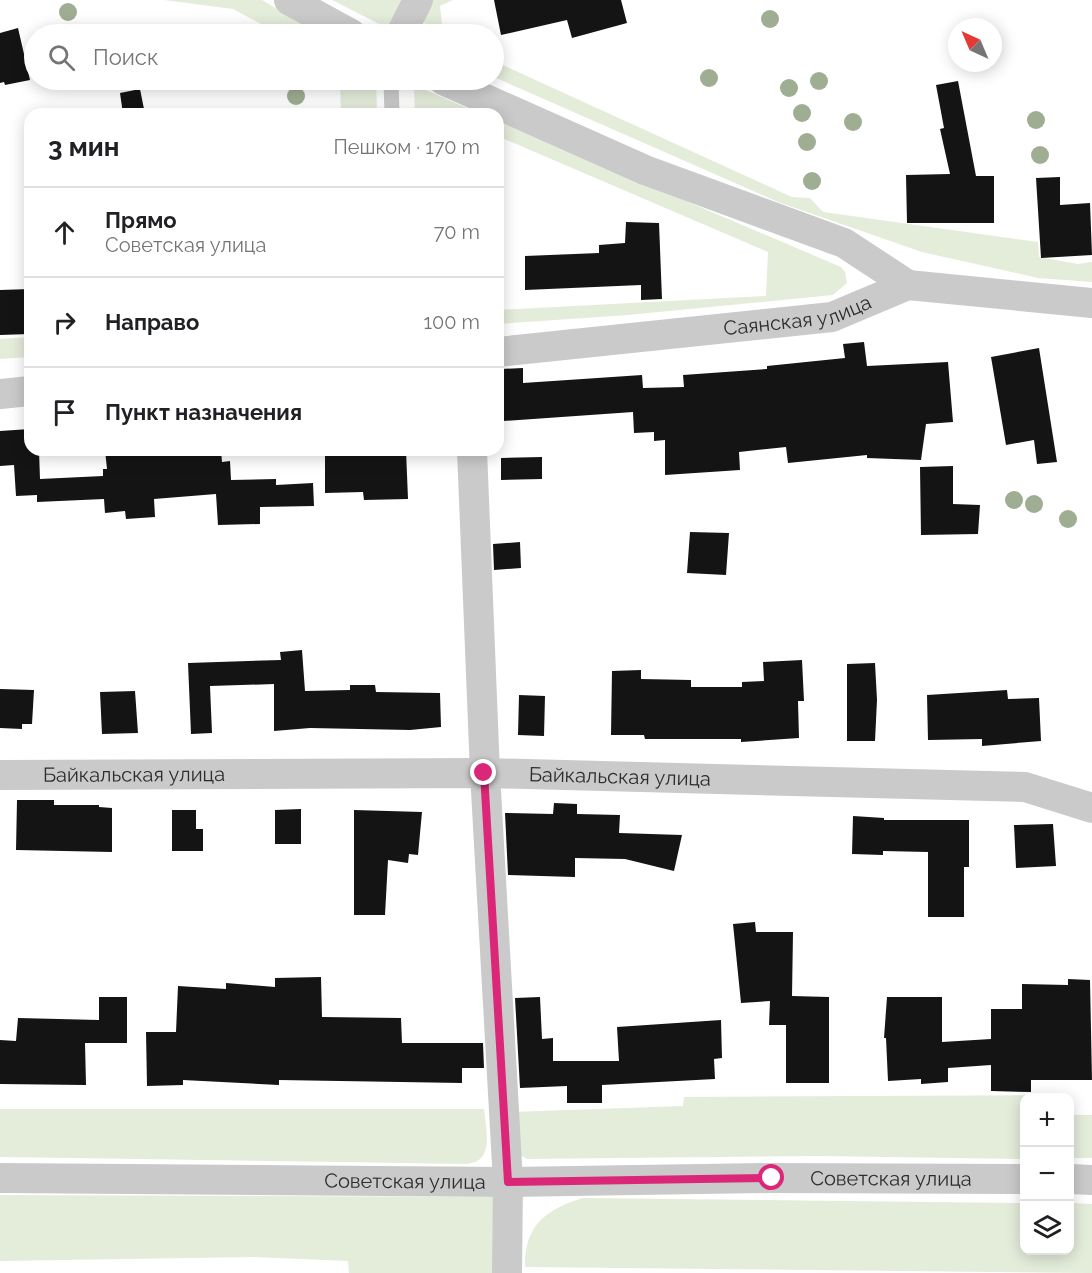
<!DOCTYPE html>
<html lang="ru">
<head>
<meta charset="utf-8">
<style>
  :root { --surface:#fff; --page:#f6f6f6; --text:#202124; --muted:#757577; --line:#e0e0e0 }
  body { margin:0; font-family:Raleway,sans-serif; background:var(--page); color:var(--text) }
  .controls { position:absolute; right:18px; bottom:18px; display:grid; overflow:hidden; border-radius:12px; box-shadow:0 3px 15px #0003 }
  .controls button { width:54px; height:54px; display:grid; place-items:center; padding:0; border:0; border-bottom:2px solid var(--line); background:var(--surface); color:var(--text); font:30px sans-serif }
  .compass { position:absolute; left:948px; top:18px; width:54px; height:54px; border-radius:50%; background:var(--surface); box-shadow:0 3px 15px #0003; rotate:316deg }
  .stop { position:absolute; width:18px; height:18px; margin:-14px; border:4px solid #db2777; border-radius:50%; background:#fff }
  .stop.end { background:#db2777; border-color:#fff; box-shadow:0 2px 6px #0008 }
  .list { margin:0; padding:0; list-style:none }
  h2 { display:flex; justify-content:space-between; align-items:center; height:78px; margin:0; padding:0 24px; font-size:26px }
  h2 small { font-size:20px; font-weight:400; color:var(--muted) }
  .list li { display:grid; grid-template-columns:39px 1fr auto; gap:18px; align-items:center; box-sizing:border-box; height:90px; padding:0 24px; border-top:2px solid var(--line) }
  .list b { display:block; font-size:22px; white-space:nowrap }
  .list p { margin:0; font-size:20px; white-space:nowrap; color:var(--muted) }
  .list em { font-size:20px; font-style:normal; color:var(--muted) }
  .icon { flex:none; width:33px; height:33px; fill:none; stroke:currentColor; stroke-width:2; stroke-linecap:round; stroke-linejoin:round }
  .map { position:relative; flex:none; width:1092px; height:1273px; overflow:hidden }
  .search { position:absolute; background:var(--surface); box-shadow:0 3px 15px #0003; left:24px; top:24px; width:480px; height:66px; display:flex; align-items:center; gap:15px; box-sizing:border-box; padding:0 21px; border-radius:33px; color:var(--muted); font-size:22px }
  .panel { position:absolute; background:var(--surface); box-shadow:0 3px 15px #0003; left:24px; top:108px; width:480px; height:348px; border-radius:18px }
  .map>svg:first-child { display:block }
  .green { fill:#e4ecda }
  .building { fill:#141414 }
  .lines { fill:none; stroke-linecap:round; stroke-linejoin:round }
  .lane { stroke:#cacaca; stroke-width:15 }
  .street { stroke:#cacaca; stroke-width:30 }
  .tree { fill:#9fae92 }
  .route { stroke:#db2777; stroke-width:8 }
  .labels { text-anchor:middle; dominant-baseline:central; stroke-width:6; stroke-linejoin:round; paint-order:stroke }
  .street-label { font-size:20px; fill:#2d2d2d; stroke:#fff }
</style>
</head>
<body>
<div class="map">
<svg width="1092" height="1273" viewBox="0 0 1092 1273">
  <rect width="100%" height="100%" fill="#fff"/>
  <path class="green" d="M164 0H262L319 34H280L233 9Z
    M332 0H405L389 29Z
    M429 0H453L440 6 443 34H427L424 21Z
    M494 61 792 197 810 198 823 212 1038 242 1039 257 1078 264 1092 262V282L1038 278 922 252 778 202 494 77Z
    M340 80H376L377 114H341Z
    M414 85 481 114H415Z
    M498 121 841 267 845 272 847 283 833 295 628 315 498 324V310L766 296 768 252 502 138 498 140Z
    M30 337V357L0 359V339Z
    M1046 1095V1097L1024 1098V1159L820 1156 527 1159 517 1153 511 1112 683 1106 684 1097Z
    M0 1109H484C486 1131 495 1162 466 1164L0 1157Z
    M1070 1115H1092V1158H1070Z
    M0 1195 494 1197 495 1273H349L348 1261 254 1257 0 1261Z
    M583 1198 1024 1203V1250H1070V1203L1092 1204V1273L525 1267C524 1226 546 1209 583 1198Z"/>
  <path class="building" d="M494 0H621L627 23 572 38 567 20 501 35Z
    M18 28 30 80 5 85 4 82 0 83V33Z
    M958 81 976 176H994V223H907L906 175 950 174 940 129 944 128 936 85Z
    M140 89 145 114H123L120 93Z
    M1060 177V205L1090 203 1092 255 1041 258 1036 178Z
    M626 222 659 223 662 299 641 300V285L525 290V256L599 253V245L625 243Z
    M30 289V334L0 335V290Z
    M864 342 867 366 948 362 953 422 926 424 921 460 867 458V455L788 463 786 447 739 452 740 470 665 475V440L654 441V432L634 433 633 412 503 421 501 369 523 368V383L642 375 643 388 684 387 683 375 767 369V366L845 358 843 344Z
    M1039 348 1057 462 1037 464 1034 440 1006 445 991 357Z
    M30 429V450H39L40 479 103 476V469H107L105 450H221L222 462 230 461 231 480 276 479V485L313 483 314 506 260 507V524L218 525 216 494 154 499 155 517 126 519 125 511 105 513 104 499 37 502V495L16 496 14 465 0 466V431Z
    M325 450H406L408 499 364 500 363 492 325 493Z
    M542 457V479L501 480V458Z
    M953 466V504L980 505 978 534 921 535 920 467Z
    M690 532 729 533 726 575 687 573Z
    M520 542 521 568 494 570 493 544Z
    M302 650 305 691 350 690V685H375L376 692 440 693 441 727 410 730 310 728 274 731V684L210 686 212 733 191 734 188 663 281 660 280 652Z
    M802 660 804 701H798L799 738 741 742V739H645L644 735H611L612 671 641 670V679L691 680V687H742V682L764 681 763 662Z
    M875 663 877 700 875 741H847V664Z
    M0 689 34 690 32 724H22V729L0 728Z
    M1007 690 1008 699 1039 698 1041 741 982 746V739L928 740 927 695Z
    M135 691 138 733 102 734 100 692Z
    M519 695 545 696 544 736 518 735Z
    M17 800H54V805H99V807L112 808V852L16 850Z
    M554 803 577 804V814L620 815 619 833 682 835 674 871 625 859 575 858V877L508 875 505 813 553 814Z
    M301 809V844H275V810Z
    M172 810H196V829H203V851H172Z
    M354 810 422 812 418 855 409 854 408 863 388 860 385 915H354Z
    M853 816 884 818V820H969V867H964V917H928V852L883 851V855L852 854Z
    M1053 824 1056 866 1016 868 1014 825Z
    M755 922 756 932H793L792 996 829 997V1083H786V1025H769L770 1001 741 1003 733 924Z
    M321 977 322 1017 401 1018 402 1043H483L484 1068H462V1083L279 1080V1085L183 1080V1085L147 1086 146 1032H176L178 986 226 989V983L275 987V978Z
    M1068 979 1090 980 1092 1080H1031V1092L991 1091V1065L948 1068V1082L921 1084V1079L888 1081 886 1038H884L887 997H942V1042L991 1039V1009H1022V984L1068 985Z
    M99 997H127V1043H85L86 1085 0 1084V1040L16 1041 18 1018 99 1020Z
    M540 997 542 1039 553 1038V1061H619L617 1027 721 1020 722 1058 714 1059 715 1079 602 1085V1103H567V1086L520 1088 515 998Z"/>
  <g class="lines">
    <path class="lane" d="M391 80 392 114"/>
    <g class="street">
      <path d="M289 0 351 34"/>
      <path d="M401 34 418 0"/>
      <path d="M443 80 645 170 844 243 908 285"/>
      <path id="s1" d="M498 352 832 317 908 285 1092 303"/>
      <path d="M0 394 30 391"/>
      <path d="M472 450 485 773 508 1182 507 1273"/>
      <path id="s2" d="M0 775 485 773 1025 787 1092 808"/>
      <path id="s3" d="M0 1178 508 1182 772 1178 1024 1179"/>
      <path d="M1070 1179 1092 1180"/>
    </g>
  </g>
  <g class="tree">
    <circle cx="68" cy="12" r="9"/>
    <circle cx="770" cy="19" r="9"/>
    <circle cx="709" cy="78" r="9"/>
    <circle cx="819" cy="81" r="9"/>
    <circle cx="789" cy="88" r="9"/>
    <circle cx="296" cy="96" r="9"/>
    <circle cx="802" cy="113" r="9"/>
    <circle cx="1036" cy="120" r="9"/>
    <circle cx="853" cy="122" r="9"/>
    <circle cx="807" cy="142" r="9"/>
    <circle cx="1040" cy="155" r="9"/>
    <circle cx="812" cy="181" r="9"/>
    <circle cx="1014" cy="500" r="9"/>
    <circle cx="1034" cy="504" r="9"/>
    <circle cx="1068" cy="519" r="9"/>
  </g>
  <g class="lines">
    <path class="route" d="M484 773 508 1182 772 1178"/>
  </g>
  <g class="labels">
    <g class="street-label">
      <text stroke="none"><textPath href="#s1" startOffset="302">Саянская улица</textPath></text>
      <text stroke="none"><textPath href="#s2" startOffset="134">Байкальская улица</textPath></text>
      <text stroke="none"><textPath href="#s2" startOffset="620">Байкальская улица</textPath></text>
      <text stroke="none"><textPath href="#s3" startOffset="891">Советская улица</textPath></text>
      <text stroke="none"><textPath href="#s3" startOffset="405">Советская улица</textPath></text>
    </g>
  </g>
</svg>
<div class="controls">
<button>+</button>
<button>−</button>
<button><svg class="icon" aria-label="layers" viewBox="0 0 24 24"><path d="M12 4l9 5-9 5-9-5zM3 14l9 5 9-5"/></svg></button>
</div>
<svg class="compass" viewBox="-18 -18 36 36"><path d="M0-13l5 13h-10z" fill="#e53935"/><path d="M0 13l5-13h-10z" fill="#757577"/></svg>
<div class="stop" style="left:772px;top:1178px"></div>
<div class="stop end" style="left:484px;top:773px"></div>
<div class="search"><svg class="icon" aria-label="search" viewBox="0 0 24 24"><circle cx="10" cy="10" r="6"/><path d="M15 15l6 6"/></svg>Поиск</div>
<section class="panel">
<h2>3 мин<small>Пешком · 170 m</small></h2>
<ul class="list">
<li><svg class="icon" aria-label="ahead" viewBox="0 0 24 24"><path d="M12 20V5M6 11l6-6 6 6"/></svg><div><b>Прямо</b><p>Советская улица</p></div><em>70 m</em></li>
<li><svg class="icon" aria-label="right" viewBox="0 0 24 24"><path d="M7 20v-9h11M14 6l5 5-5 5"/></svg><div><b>Направо</b></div><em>100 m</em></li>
<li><svg class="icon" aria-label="arrive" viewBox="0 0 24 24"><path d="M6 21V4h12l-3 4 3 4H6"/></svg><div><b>Пункт назначения</b></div></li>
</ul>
</section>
</div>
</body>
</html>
